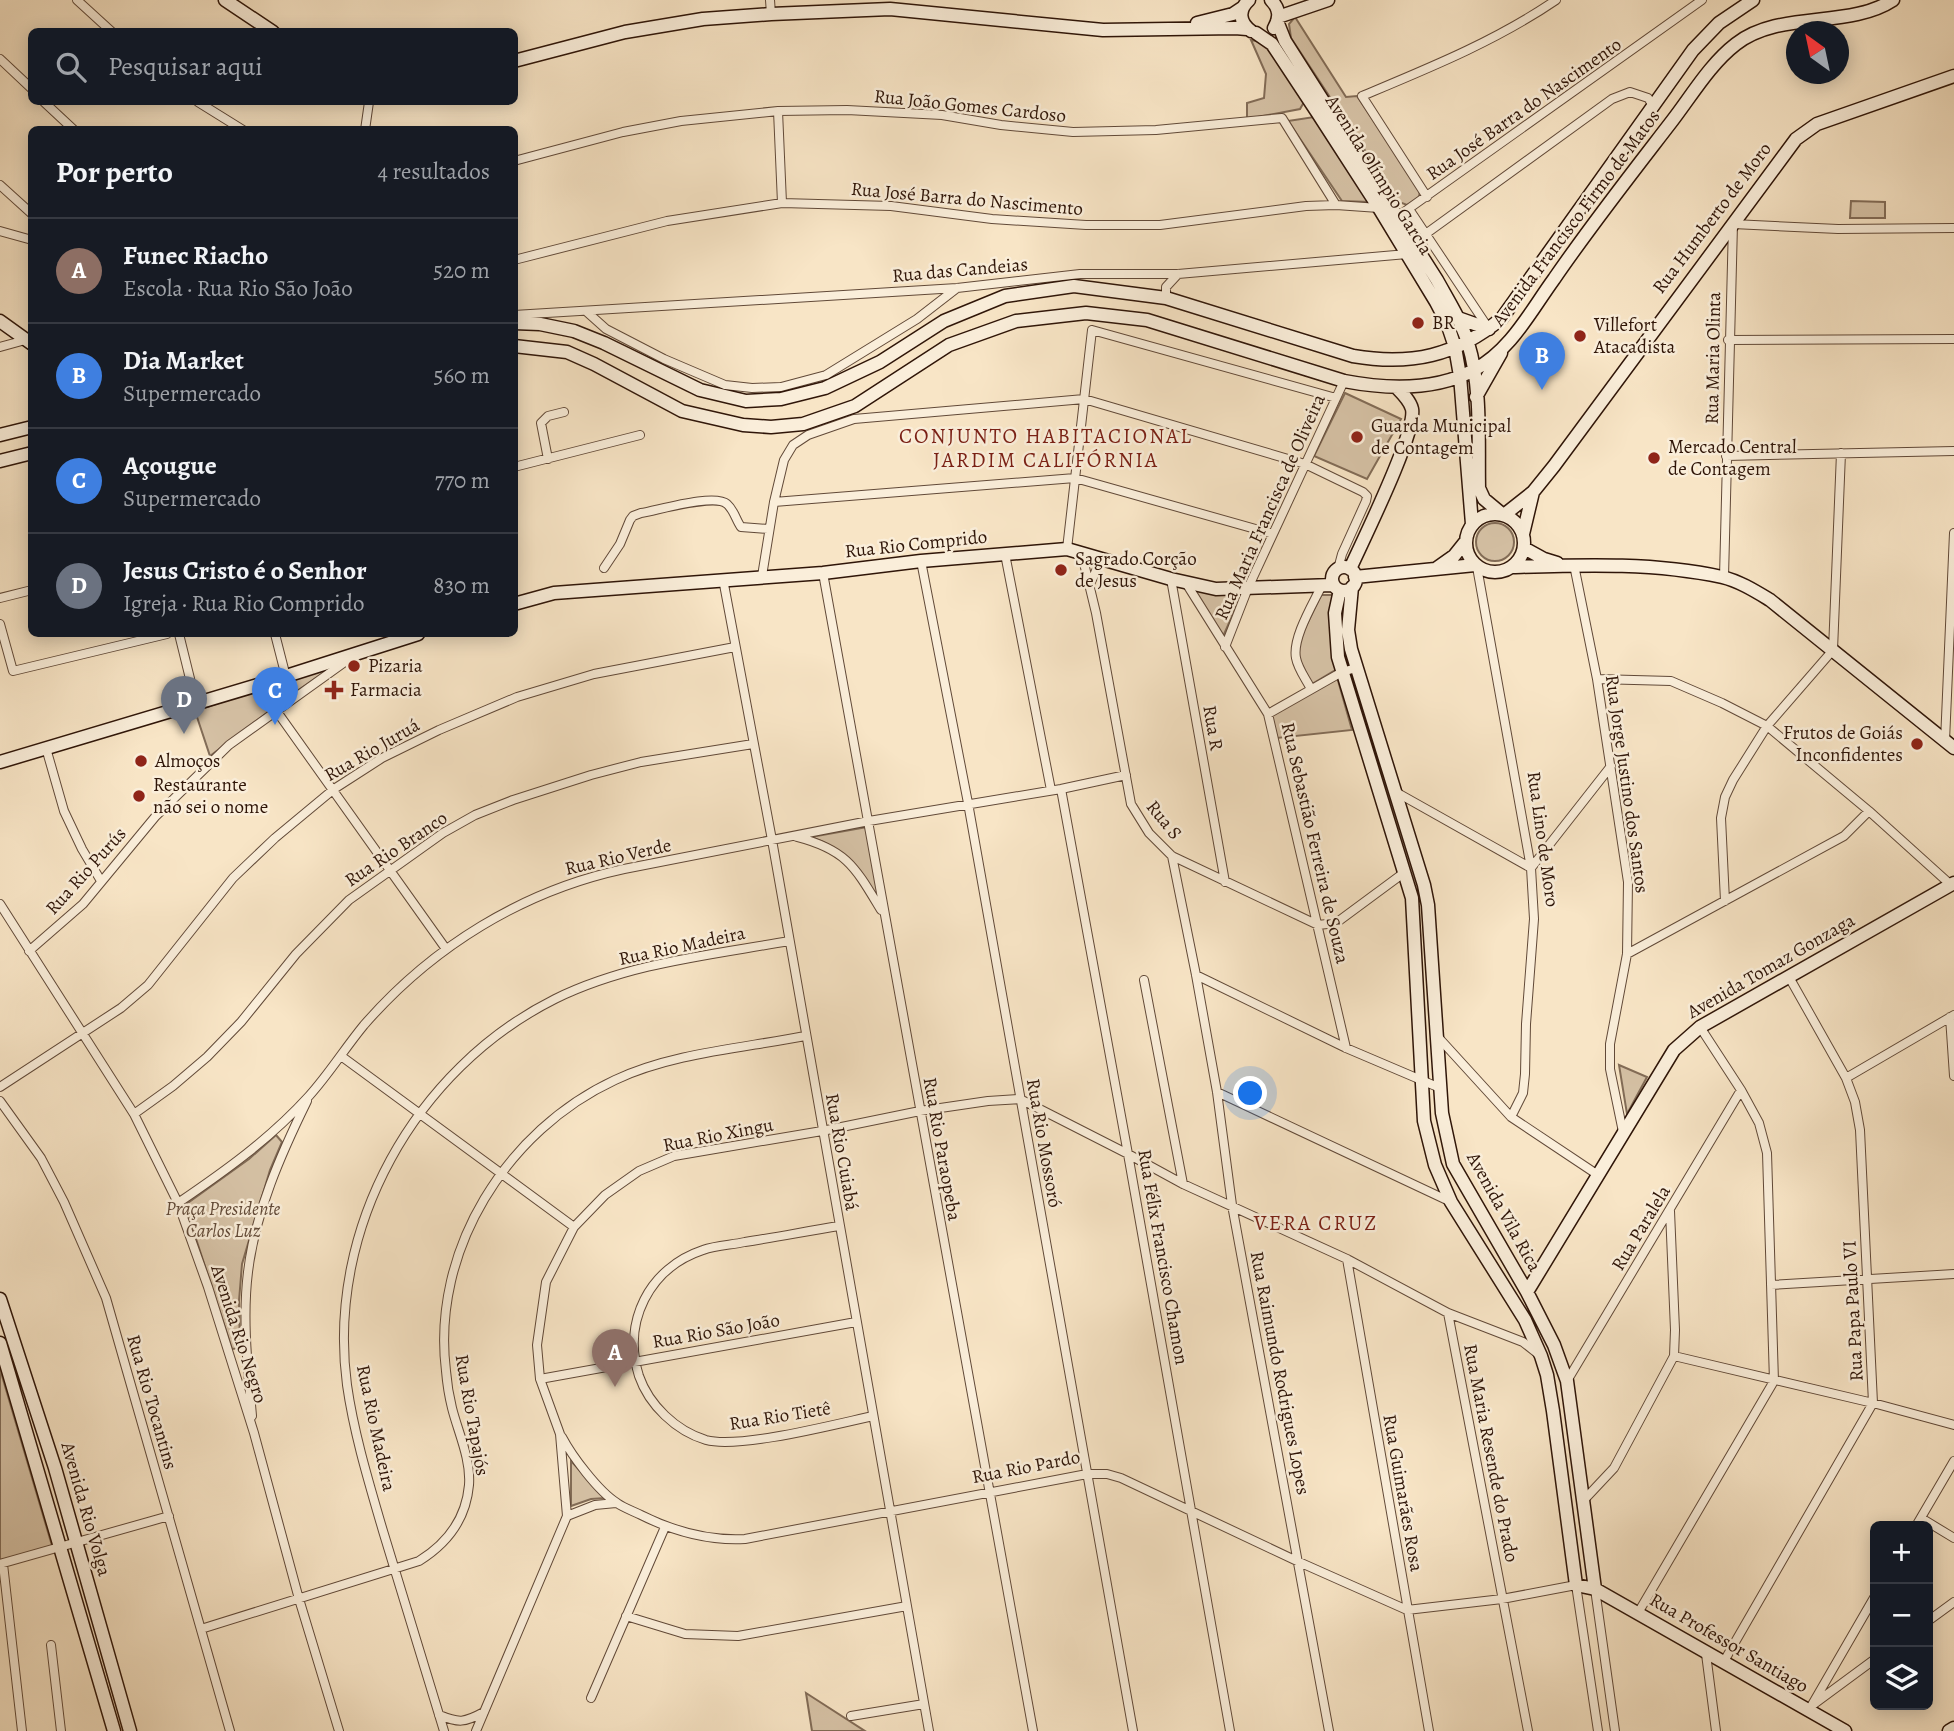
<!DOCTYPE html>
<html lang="pt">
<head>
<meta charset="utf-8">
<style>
  :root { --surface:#171b24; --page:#242831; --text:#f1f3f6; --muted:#9ea1a6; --line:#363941; --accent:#c59692 }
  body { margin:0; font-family:Alegreya,serif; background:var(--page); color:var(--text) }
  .controls { position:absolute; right:21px; bottom:21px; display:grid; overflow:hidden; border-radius:10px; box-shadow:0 4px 18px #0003 }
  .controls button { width:63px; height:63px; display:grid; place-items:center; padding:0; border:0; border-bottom:2px solid var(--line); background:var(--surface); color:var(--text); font:35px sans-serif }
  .compass { position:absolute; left:1786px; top:21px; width:63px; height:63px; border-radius:50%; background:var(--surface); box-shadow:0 4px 18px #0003; rotate:327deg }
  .you { position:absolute; left:1251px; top:1094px; width:24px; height:24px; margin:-18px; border:5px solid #fff; border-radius:50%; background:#1a73e8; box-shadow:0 0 0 10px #1a73e833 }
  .badge { display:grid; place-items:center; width:46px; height:46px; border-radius:50%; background:var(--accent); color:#fff; font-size:23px; font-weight:700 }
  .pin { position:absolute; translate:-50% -58px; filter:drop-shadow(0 2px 4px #0008) }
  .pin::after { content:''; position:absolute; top:37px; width:24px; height:21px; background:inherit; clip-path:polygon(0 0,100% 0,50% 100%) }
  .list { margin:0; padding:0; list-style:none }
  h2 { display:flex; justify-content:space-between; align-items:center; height:91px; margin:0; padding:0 28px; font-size:30px }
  h2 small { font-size:23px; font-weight:400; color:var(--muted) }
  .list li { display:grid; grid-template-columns:46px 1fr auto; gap:21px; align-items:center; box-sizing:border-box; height:105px; padding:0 28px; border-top:2px solid var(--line) }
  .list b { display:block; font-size:26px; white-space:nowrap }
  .list p { margin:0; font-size:23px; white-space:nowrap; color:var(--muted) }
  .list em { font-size:23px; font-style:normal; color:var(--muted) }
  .icon { flex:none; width:38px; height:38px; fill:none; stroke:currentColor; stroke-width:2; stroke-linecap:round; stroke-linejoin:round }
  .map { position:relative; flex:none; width:1954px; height:1731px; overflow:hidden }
  .search { position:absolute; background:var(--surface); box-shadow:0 4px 18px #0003; left:28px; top:28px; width:490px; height:77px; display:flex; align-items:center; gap:18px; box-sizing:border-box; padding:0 24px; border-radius:10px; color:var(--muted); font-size:26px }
  .panel { position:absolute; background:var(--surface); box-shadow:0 4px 18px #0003; left:28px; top:126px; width:490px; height:511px; border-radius:10px }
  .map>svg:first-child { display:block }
  .green { fill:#d6c2a6; stroke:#826c57; stroke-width:2 }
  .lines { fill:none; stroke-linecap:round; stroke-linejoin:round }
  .street-casing { stroke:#614938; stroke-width:10 }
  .secondary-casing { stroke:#2f1508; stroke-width:15 }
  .street { stroke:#faeeda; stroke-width:8 }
  .secondary { stroke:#faeeda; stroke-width:12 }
  .poi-dot { fill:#8f2418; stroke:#faeeda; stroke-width:2.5 }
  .labels { text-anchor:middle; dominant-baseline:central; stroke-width:5; stroke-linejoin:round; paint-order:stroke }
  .street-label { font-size:19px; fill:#2f1508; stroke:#faeeda }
  .poi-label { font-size:19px; fill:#2f1508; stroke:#faeeda; text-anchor:start }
  .park-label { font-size:19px; font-style:italic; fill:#614937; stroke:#faeeda }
  .neighbourhood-label { font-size:21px; letter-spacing:2px; fill:#7a1f14; stroke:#faeeda }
</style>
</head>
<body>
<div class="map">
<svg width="1954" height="1731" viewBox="0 0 1954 1731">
  <rect width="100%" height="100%" fill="#f8e5c6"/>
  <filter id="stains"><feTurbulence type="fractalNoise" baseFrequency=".00286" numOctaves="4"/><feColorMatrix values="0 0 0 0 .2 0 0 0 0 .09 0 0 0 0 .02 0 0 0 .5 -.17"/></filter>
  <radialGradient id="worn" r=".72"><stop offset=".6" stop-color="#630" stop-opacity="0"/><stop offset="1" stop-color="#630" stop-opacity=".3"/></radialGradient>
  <path class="green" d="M1295 17 1346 97 1357 96 1420 189 1419 198 1407 205 1399 202 1291 38 1289 24Z
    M1251 40C1274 41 1292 83 1304 102L1300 109 1247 119V103L1264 98 1266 74Z
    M1314 117 1370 202 1342 201 1288 121Z
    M1851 201 1885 202V218H1850Z
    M1345 393 1401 419 1367 479 1314 456Z
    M1476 542a19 19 0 1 1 38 0a19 19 0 1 1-38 0Z
    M1190 586 1242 594 1221 641Z
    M1321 595H1336L1337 669 1312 684 1294 651Z
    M335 665 278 704 266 687Z
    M1337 677 1352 730 1277 738 1271 715Z
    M257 690 271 710 210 756 195 711Z
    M867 827 879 900C860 869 846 849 811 837Z
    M1619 1065 1647 1077 1627 1114Z
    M276 1135 282 1142 270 1170 242 1264 239 1301 240 1348 232 1349 185 1205 249 1159Z
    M0 1369 53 1549 0 1560Z
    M571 1461 606 1498 591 1499 571 1506Z
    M806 1693 865 1731H812Z"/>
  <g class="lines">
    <g class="street-casing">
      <path id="street" d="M77 0 112 32
        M770 0 771 14
        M0 59 32 89
        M44 102 74 130
        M198 102 243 130
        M778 111 782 203
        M365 130 369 102
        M514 161 623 132 681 121 778 111 847 110 942 115 1001 125 1073 132 1156 130 1282 118 1336 205
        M0 185 32 214
        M1427 197 1362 96C1429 68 1496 41 1556 0
        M1409 209 1489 329
        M1397 217 1702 0
        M0 231 32 240
        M1427 233 1612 99 1630 92 1648 98 1654 107
        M514 260 667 221 782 203 891 206 992 219 1086 225H1160L1306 206 1336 205 1379 208
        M1166 298V287L1178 274
        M587 312 606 329 664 359 725 385 752 388 781 387 826 375 917 319 957 288
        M514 315 957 288 1080 274H1178L1407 254
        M1728 340 1954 339
        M0 347 29 339
        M1726 456 1954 451
        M548 459 541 423 548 416 564 412
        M514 467 640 435
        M774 502 1075 478 1273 534
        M1067 549 1092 330 1336 398
        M1005 554 1051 790
        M1082 555 1096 613 1131 804 1149 833 1172 856 1318 925 1336 923 1405 872
        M921 561 968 803 1133 1731
        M1574 565 1597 679 1628 882 1627 954 1610 1044V1069L1623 1132
        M1477 567 1531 868 1534 919 1526 1024 1525 1074 1523 1093 1511 1117
        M604 568 620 544 630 520 633 516 641 513C659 510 715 493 727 504 734 510 736 520 741 527L768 529
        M823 573 1033 1731
        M762 576 774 502 784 460 793 445 808 435 854 419 1084 399 1305 464 1363 492 1367 496 1366 501 1342 554 1338 569
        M1724 577 1733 224 1838 229 1954 228
        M723 579 772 840 929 1731
        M1171 579 1225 882
        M1186 583 1268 714 1346 1048
        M1090 584 1101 560
        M0 598 32 590
        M0 624 13 671 167 634
        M179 634 196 703
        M275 634 286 677
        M1225 647 1248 588 1344 381
        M1597 679 1671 681 1722 703 1767 726 1869 811 1951 885
        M258 685 446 949
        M1311 689C1306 679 1298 669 1296 658 1292 638 1313 604 1322 585
        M1268 714 1342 672 1356 668
        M1945 741 1954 533
        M46 748 64 811 82 849 101 881
        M1061 789 1128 1154 1230 1731
        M1394 791 1531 868
        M797 837C847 850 855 867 881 910
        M1172 856 1196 975 1217 1092 1232 1205 1329 1731
        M1531 868 1611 766
        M1725 901 1721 818 1725 797 1733 780 1767 726 1833 650 1841 453
        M0 904 134 1114 178 1203 208 1287 254 1433 299 1599 339 1731
        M29 951 83 904 155 817 229 745 349 659
        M1627 954 1844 836 1869 811
        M1196 975 1346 1048 1440 1088
        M1144 980 1183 1184
        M1950 1017 1954 1076
        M1438 1037 1511 1117 1598 1175
        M341 1056 574 1227
        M1846 1078 1954 1015
        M0 1087 121 1008 148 985 233 878 275 838 334 789 382 758 439 730 517 697 594 674 735 647
        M1217 1092 1451 1202
        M0 1101 41 1158 64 1202 106 1298 230 1731
        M134 1114 173 1086 207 1057 241 1022 296 954 349 900 443 833 475 815 513 800 591 775 641 762 753 744
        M178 1203C225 1171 270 1139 309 1096 329 1074 345 1048 364 1025 432 947 522 891 624 869L869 821 1061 789 1126 775
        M839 1226C808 1231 777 1237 745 1242 732 1245 716 1245 703 1250 649 1268 622 1322 639 1376 649 1405 676 1431 706 1440 740 1449 836 1424 873 1416
        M1347 1259 1429 1731
        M1771 1285 1954 1274
        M1448 1313 1528 1731
        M1674 1356 1873 1403 1954 1425
        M540 1379 856 1322
        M1567 1381 1741 1090
        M252 1416C248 1369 242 1320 248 1272 255 1213 281 1154 307 1101
        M562 1437C572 1456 598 1491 617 1503 624 1508 633 1511 641 1515 675 1532 708 1541 745 1539L1087 1474H1107L1121 1478 1299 1562 1407 1610 1502 1599 1576 1585 1598 1731
        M1583 1501 1614 1468 1674 1356 1675 1330 1670 1211
        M567 1516 595 1505 616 1503
        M1921 1518 1954 1538
        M1916 1526 1954 1461
        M0 1564 169 1516
        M3 1564 22 1731
        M1595 1589 1615 1731
        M1638 1613 1774 1381 1767 1153 1759 1123 1741 1090 1700 1027
        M626 1616 685 1634 738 1636 907 1606
        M1928 1621 1954 1602
        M201 1629 419 1561C448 1543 466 1519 469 1485 471 1459 458 1432 452 1408 449 1396 447 1383 446 1371 431 1250 507 1130 615 1080 672 1053 744 1048 805 1036
        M51 1645 61 1731
        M1706 1654 1716 1731
        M1723 1663 1873 1403 1860 1130 1855 1102 1846 1078 1789 977
        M591 1698 665 1527
        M1814 1704 1875 1659
        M1809 1710 1875 1596
        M439 1715C459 1723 464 1723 484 1712
        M851 1716 924 1704
        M444 1731C424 1664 403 1598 383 1531 369 1483 354 1434 347 1385 326 1228 415 1069 555 999 628 963 711 955 789 941
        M476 1731 567 1516 560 1434 540 1379 537 1345 546 1282 574 1227 605 1195 639 1171 674 1156 822 1131 920 1111 988 1101 1020 1099 1128 1154 1183 1184 1347 1259 1448 1313 1523 1342 1537 1353"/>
    </g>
    <g class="secondary-casing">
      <path id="secondary" d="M225 0 273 32
        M1249 0C1238 10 1239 22 1251 31
        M1271 0C1280 9 1280 18 1274 28
        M1278 17 1328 0
        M1277 21 1285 41 1437 280C1448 300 1461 320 1468 343 1482 388 1478 441 1479 488L1484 499 1502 514
        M1197 23 1233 14 1242 8
        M1256 33 1272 44 1317 112 1379 208 1436 302 1447 323 1455 347 1460 376 1472 524
        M514 61 625 32 703 19 771 14 890 9 1103 30 1235 28 1247 29
        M1458 318 1489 329
        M0 321 32 344
        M514 323 540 324 574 331 604 343 700 390 746 401 781 399 825 388 880 362 944 321 1005 296 1074 286 1166 298 1353 356C1411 366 1456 356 1502 318L1693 50 1719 23 1753 0
        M514 346 567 352 594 364 682 411 743 425 771 427 803 424 855 406 949 345 1016 321 1086 313 1147 320 1344 381C1386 389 1435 391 1474 370 1511 350 1530 312 1554 279 1591 225 1632 173 1672 121 1692 95 1710 64 1736 44 1779 10 1849 29 1893 0
        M1476 397 1501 353
        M0 435 32 427
        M0 461 32 453
        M1466 543a29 29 0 1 1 58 0a29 29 0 1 1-58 0Z
        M1504 515 1533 492 1554 466 1796 139 1817 124 1954 76
        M1523 534 1533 492
        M1524 548 1544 559 1557 563
        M1511 567C1581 565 1653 562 1722 577 1739 581 1755 591 1770 600L1954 748
        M1332 579a12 12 0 1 1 24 0a12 12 0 1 1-24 0Z
        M1437 568 1454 556 1466 541
        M1350 569C1362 542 1417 432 1412 409 1410 401 1403 394 1397 388
        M1355 577 1475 565
        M1352 587 1348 630 1351 649 1424 885 1428 905 1442 1113 1453 1164 1527 1292 1554 1345 1567 1381 1595 1589
        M1340 590 1335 613 1338 657 1412 898 1424 1121 1435 1165 1451 1202 1525 1320 1541 1356 1547 1375 1553 1411 1576 1585 1595 1589 1845 1731
        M514 604 554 593 823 573 921 561 1067 549 1171 579 1216 589 1332 585
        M0 762 258 685 418 634
        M1527 1292 1674 1050 1700 1027 1954 883
        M0 1299 55 1468 130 1731
        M0 1343 114 1731
        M1949 1731 1954 1728"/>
    </g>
    <use href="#street" class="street"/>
    <use href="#secondary" class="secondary"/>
  </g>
  <g class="poi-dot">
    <circle cx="1418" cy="323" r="7"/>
    <circle cx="1580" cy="336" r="7"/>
    <circle cx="1357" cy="437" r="7"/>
    <circle cx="1654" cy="458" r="7"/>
    <circle cx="1061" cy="570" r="7"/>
    <circle cx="354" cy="666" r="7"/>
    <path d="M330.5 679.5h7v7h7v7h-7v7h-7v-7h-7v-7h7z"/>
    <circle cx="1917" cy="744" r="7"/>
    <circle cx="141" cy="761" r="7"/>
    <circle cx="139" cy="796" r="7"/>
  </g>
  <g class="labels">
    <g class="street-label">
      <text transform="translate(970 106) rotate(6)">Rua João Gomes Cardoso</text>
      <text transform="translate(1524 109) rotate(-35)">Rua José Barra do Nascimento</text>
      <text transform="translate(1379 175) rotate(58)">Avenida Olímpio Garcia</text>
      <text transform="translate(967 199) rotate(5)">Rua José Barra do Nascimento</text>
      <text transform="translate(1576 218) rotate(-53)">Avenida Francisco Firmo de Matos</text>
      <text transform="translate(1712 218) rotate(-53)">Rua Humberto de Moro</text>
      <text transform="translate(960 270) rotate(-5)">Rua das Candeias</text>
      <text transform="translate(1713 358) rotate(-89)">Rua Maria Olinta</text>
      <text transform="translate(1270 507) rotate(-66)">Rua Maria Francisca de Oliveira</text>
      <text transform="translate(916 544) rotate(-6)">Rua Rio Comprido</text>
      <text transform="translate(1213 728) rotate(80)">Rua R</text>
      <text transform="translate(372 750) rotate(-30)">Rua Rio Juruá</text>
      <text transform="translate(1627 784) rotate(82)">Rua Jorge Justino dos Santos</text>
      <text transform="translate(1164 820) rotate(51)">Rua S</text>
      <text transform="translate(1543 839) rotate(82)">Rua Lino de Moro</text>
      <text transform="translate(1315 843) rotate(77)">Rua Sebastião Ferreira de Souza</text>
      <text transform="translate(396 849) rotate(-34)">Rua Rio Branco</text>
      <text transform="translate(618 857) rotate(-13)">Rua Rio Verde</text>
      <text transform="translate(86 871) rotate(-48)">Rua Rio Purús</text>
      <text transform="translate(682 946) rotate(-12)">Rua Rio Madeira</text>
      <text transform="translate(1771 966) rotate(-30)">Avenida Tomaz Gonzaga</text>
      <text transform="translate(718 1135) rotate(-11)">Rua Rio Xingu</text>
      <text transform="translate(1044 1143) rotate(80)">Rua Rio Mossoró</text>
      <text transform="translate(942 1149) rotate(80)">Rua Rio Paraopeba</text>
      <text transform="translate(842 1152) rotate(80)">Rua Rio Cuiabá</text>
      <text transform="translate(1504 1212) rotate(61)">Avenida Vila Rica</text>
      <text transform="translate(1641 1228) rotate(-59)">Rua Paralela</text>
      <text transform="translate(1163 1257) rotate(80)">Rua Félix Francisco Chamon</text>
      <text transform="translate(1853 1311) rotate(-93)">Rua Papa Paulo VI</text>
      <text transform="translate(716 1331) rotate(-10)">Rua Rio São João</text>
      <text transform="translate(239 1334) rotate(72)">Avenida Rio Negro</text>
      <text transform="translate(1280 1373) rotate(79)">Rua Raimundo Rodrigues Lopes</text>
      <text transform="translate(152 1402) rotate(74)">Rua Rio Tocantins</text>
      <text transform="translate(472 1415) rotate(80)">Rua Rio Tapajós</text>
      <text transform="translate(780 1416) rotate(-9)">Rua Rio Tietê</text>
      <text transform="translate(376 1428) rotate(78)">Rua Rio Madeira</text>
      <text transform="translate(1491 1453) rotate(79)">Rua Maria Resende do Prado</text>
      <text transform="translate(1026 1467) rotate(-11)">Rua Rio Pardo</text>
      <text transform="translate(1403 1493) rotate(80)">Rua Guimarães Rosa</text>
      <text transform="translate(86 1509) rotate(74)">Avenida Rio Volga</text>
      <text transform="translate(1729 1643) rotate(30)">Rua Professor Santiago</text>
    </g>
    <g class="poi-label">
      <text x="1432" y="323">BR</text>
      <text x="1594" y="325">Villefort<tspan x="1594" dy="22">Atacadista</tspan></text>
      <text x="1371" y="426">Guarda Municipal<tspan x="1371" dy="22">de Contagem</tspan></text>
      <text x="1668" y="447">Mercado Central<tspan x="1668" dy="22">de Contagem</tspan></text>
      <text x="1075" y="559">Sagrado Corção<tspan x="1075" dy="22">de Jesus</tspan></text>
      <text x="368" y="666">Pizaria</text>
      <text x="350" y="690">Farmacia</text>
      <text x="1903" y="733" text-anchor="end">Frutos de Goiás<tspan x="1903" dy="22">Inconfidentes</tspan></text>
      <text x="155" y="761">Almoços</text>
      <text x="153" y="785">Restaurante<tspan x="153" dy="22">não sei o nome</tspan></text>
    </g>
    <g class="park-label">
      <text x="223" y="1209">Praça Presidente<tspan x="223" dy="22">Carlos Luz</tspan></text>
    </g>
    <g class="neighbourhood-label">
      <text x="1046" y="436">CONJUNTO HABITACIONAL<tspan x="1046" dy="24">JARDIM CALIFÓRNIA</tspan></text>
      <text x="1316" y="1223">VERA CRUZ</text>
    </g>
  </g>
  <rect width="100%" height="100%" filter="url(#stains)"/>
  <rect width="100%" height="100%" fill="url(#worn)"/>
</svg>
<div class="controls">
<button>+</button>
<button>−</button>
<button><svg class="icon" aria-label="layers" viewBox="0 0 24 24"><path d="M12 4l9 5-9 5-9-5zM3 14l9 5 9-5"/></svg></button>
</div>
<svg class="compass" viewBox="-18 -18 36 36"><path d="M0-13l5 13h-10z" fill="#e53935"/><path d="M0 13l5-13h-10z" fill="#9ea1a6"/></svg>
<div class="you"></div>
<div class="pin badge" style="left:615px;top:1387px;background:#8d6e63">A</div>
<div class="pin badge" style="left:1542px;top:390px;background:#3f7fe0">B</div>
<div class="pin badge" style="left:275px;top:725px;background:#3f7fe0">C</div>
<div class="pin badge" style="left:184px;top:734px;background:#6b7280">D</div>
<div class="search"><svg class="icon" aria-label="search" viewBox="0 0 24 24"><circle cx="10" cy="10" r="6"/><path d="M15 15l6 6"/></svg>Pesquisar aqui</div>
<section class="panel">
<h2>Por perto<small>4 resultados</small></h2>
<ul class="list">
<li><span class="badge" style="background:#8d6e63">A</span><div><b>Funec Riacho</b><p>Escola · Rua Rio São João</p></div><em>520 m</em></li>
<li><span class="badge" style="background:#3f7fe0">B</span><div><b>Dia Market</b><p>Supermercado</p></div><em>560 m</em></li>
<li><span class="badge" style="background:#3f7fe0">C</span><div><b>Açougue</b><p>Supermercado</p></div><em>770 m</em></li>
<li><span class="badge" style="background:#6b7280">D</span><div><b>Jesus Cristo é o Senhor</b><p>Igreja · Rua Rio Comprido</p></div><em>830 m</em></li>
</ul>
</section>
</div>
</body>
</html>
